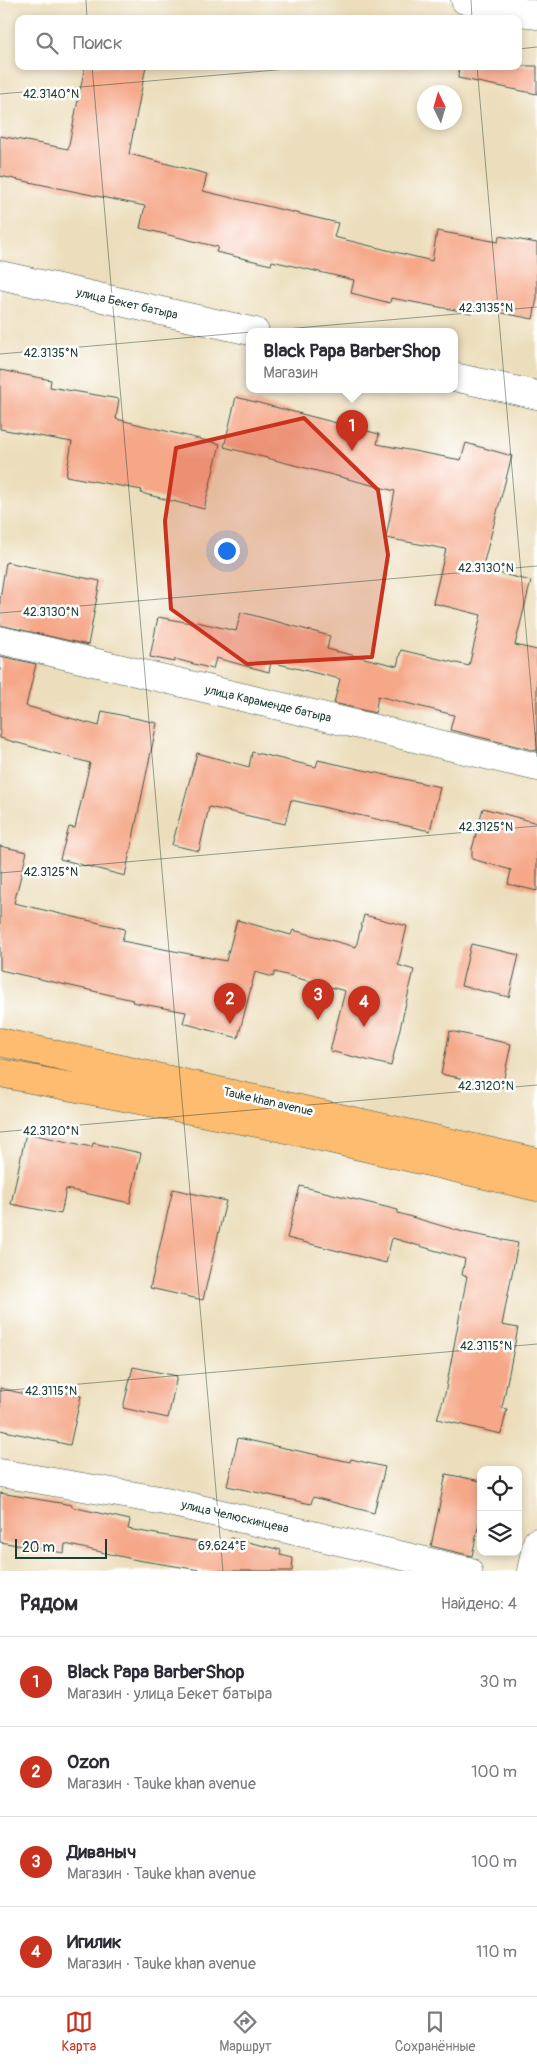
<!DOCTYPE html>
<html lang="ru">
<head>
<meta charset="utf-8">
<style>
  :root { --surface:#fff; --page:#f7f7f7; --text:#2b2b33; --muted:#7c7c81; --line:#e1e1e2; --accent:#c8321e }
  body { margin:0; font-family:Pangolin,sans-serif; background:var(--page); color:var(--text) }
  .controls { position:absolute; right:15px; bottom:15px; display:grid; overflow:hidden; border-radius:10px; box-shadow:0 2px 8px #0003 }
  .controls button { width:45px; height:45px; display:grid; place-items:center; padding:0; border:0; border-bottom:1px solid var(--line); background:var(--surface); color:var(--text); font:25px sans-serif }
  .compass { position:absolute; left:417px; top:85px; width:45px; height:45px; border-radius:50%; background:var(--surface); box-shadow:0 2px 8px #0003; rotate:355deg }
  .scale { position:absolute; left:15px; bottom:12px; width:92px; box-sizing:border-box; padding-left:5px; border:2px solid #1f3d34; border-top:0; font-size:14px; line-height:18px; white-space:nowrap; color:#1f3d34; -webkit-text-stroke:4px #fff; paint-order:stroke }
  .you { position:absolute; left:226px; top:550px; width:18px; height:18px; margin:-12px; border:4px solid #fff; border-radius:50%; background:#1a73e8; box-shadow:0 0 0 8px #1a73e833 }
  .badge { display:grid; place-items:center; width:32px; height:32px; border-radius:50%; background:var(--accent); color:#fff; font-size:16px; font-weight:700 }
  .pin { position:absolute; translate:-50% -41px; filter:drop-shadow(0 1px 2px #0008) }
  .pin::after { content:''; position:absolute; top:26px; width:18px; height:15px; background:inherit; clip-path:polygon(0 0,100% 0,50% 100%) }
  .popup { position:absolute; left:246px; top:328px; width:212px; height:65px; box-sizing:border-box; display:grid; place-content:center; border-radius:10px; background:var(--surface); filter:drop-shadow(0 1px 4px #0005); font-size:16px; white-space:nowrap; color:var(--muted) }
  .popup b { font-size:19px; color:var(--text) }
  .popup::after { content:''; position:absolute; left:50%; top:100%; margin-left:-10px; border:10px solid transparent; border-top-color:var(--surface) }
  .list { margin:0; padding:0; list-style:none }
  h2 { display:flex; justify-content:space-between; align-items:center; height:65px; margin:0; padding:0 20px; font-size:21px }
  h2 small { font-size:16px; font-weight:400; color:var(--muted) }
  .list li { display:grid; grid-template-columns:32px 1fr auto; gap:15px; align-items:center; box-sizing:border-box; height:90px; padding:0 20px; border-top:1px solid var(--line) }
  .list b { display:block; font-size:19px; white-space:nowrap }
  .list p { margin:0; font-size:16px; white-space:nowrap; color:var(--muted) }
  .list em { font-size:16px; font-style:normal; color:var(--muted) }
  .icon { flex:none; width:28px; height:28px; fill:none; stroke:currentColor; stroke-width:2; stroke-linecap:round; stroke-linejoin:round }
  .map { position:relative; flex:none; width:537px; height:1571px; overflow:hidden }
  .search { position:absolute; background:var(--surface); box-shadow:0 2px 8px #0003; left:15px; right:15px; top:15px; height:55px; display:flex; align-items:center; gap:12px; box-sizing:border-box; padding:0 18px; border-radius:10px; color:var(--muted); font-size:19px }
  .sheet { height:425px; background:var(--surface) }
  nav { display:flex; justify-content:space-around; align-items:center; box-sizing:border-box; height:70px; border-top:1px solid var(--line); background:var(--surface); font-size:14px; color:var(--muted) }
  nav a { display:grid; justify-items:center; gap:2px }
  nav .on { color:var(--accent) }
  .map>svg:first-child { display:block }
  .building { fill:#f5a788 }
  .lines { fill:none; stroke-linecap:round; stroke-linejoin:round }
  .minor-casing { stroke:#3e5548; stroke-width:29 }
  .major-casing { stroke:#3e5548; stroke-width:29 }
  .minor { stroke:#fff; stroke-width:28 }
  .major { stroke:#fdbc70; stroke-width:28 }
  .marked { fill:#c8321e; fill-opacity:0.2; stroke:#c8321e; stroke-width:4; stroke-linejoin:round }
  .ticks { fill:none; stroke:#1f3d34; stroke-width:1; stroke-opacity:0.45 }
  .labels { text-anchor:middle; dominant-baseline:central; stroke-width:5; stroke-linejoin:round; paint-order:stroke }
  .street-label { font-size:12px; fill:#1f3d34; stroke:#fff }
  .ticks-label { font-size:12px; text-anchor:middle; fill:#1f3d34; stroke:#fff; stroke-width:5; stroke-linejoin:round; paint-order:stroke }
</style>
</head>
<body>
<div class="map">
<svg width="537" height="1571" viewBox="0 0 537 1571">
  <rect width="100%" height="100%" fill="#fff"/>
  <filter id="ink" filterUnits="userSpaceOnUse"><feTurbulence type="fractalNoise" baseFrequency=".02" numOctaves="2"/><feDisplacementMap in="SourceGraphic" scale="10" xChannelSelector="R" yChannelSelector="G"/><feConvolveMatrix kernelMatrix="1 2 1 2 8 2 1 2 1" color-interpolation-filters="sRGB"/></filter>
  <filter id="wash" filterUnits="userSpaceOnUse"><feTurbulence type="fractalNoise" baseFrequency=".0096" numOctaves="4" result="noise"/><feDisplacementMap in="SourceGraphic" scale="20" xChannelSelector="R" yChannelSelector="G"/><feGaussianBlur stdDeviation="1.12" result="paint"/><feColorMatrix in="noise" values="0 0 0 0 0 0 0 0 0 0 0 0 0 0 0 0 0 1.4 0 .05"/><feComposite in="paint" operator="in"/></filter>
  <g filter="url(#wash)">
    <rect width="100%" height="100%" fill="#ecdebc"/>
    <g id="blocks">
      <path class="building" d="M85 66H146L129 154 207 174 203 191 338 223 334 237 432 261 437 231 498 242 499 236 537 243V298L533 319 472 307 471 313 391 298 390 303 351 293 354 280 272 261 271 265 216 252 218 247 140 228 145 206 0 176V136L68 149Z
        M459 66H537V94L458 78Z
        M0 370 51 380 50 387 119 399 116 419 220 444 204 509 141 493 142 490 66 476 72 442 0 429Z
        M236 397 379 434 377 444 461 460 466 443 512 456 482 569 531 581 515 645 537 650V751L450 730 454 715 378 696 375 713 334 703 340 679 271 662 269 672 216 658 213 669 175 659V662L150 657 158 617 196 624 197 622 236 631 241 612 330 636 327 649 397 666 401 650 469 666 481 615 433 603 446 549 386 538 395 491 224 447Z
        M6 562 100 581 88 645 0 625V599Z
        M0 656 36 664 26 706 99 726 102 711 157 723 125 876 60 859 69 827 75 828 90 763 0 738Z
        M252 752 316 767 318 760 440 787 430 831 291 800 285 824 209 807 199 851 172 845 197 753 249 767Z
        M483 808 537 823V891L508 884 511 870 472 859V849Z
        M0 846 27 852 14 903 125 929 122 941 226 961 237 920 291 935 293 930 356 947 364 915 407 926 398 965 414 970 391 1066 330 1051 345 991 275 972 273 977 255 972 238 1038 183 1023 186 1012 132 1002 133 1000 0 970Z
        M471 944 519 955 509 997 461 986Z
        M450 1031 511 1044 502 1087 441 1074Z
        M26 1133 92 1147 93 1143 141 1153 130 1203 66 1189 61 1214 11 1204Z
        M300 1186 398 1210V1213L463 1232 518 1243 502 1325 518 1328 502 1408 507 1409 501 1434 437 1419 445 1394 467 1276 462 1275 465 1259 392 1238 386 1263 287 1238Z
        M173 1189 226 1201 203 1300 150 1288Z
        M133 1367 177 1376 168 1418 123 1408Z
        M0 1388 41 1398 44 1388 81 1396 70 1445 0 1430Z
        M238 1438 350 1462 351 1459 385 1467 374 1513 313 1497 311 1504 227 1486Z
        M446 1474 481 1481V1513L472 1556 431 1546Z
        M0 1493 72 1505V1507L130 1520 128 1529 229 1547 231 1538 281 1550 280 1555 293 1558 292 1571H206L137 1560 65 1544 64 1553 0 1542Z"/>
    </g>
  </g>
  <g filter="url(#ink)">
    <use href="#blocks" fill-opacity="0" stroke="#3e5548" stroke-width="1"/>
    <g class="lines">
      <g class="minor-casing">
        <path id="minor" d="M465 0 537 15
          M0 275 255 332
          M454 377 537 395
          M0 640 537 767
          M0 1473 165 1501 468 1571
          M531 1571 537 1542"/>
      </g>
      <g class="major-casing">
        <path id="major" d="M0 1042 537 1162
          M0 1073 278 1127 537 1187"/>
      </g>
      <use href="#minor" class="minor"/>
      <use href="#major" class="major"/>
    </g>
  </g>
  <path class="marked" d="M304 418 378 490 388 555 372 657 247 664 171 609 165 521 176 448Z"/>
  <path class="ticks" d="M86 0 87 19M471 0 472 19M518 49 537 47M92 66 223 1571M477 66 537 757M0 94 322 66M0 354 537 307M0 613 537 566M0 873 537 826M0 1132 537 1085M0 1391 537 1344"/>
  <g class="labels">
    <g class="street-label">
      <text transform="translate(127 304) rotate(13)">улица Бекет батыра</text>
      <text transform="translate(268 704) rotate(13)">улица Караменде батыра</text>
      <text transform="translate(268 1102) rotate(13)">Tauke khan avenue</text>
      <text transform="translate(235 1517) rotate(13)">улица Челюскинцева</text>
    </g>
  </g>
  <g class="ticks-label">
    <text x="51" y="98">42.3140°N</text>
    <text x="486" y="312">42.3135°N</text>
    <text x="51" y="357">42.3135°N</text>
    <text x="486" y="572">42.3130°N</text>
    <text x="51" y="616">42.3130°N</text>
    <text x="486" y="831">42.3125°N</text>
    <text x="51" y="876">42.3125°N</text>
    <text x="486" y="1090">42.3120°N</text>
    <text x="51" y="1135">42.3120°N</text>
    <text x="486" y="1350">42.3115°N</text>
    <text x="51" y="1395">42.3115°N</text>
    <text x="222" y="1550">69.624°E</text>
  </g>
</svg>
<div class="controls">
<button><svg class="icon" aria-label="locate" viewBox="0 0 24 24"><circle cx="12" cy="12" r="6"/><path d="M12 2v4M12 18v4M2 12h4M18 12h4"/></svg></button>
<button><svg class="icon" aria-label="layers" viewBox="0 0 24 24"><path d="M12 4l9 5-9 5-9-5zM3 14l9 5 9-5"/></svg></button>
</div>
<svg class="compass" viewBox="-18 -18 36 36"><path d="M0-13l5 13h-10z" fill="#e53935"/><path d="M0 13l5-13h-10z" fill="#7c7c81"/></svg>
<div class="scale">20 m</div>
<div class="you"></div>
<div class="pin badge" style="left:352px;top:451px">1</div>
<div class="popup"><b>Black Papa BarberShop</b>Магазин</div>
<div class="pin badge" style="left:230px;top:1024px">2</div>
<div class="pin badge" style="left:318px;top:1020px">3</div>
<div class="pin badge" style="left:364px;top:1027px">4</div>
<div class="search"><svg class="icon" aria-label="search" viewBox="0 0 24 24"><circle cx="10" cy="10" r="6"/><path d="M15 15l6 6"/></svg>Поиск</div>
</div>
<section class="sheet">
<h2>Рядом<small>Найдено: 4</small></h2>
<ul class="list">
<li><span class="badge">1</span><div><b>Black Papa BarberShop</b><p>Магазин · улица Бекет батыра</p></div><em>30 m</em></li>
<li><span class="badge">2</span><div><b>Ozon</b><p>Магазин · Tauke khan avenue</p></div><em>100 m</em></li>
<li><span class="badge">3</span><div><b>Диваныч</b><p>Магазин · Tauke khan avenue</p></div><em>100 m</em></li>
<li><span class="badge">4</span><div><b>Игилик</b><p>Магазин · Tauke khan avenue</p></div><em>110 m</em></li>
</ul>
</section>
<nav>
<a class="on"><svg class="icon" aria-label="map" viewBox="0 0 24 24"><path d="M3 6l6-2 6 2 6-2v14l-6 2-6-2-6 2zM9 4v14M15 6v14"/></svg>Карта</a>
<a><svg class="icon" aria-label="directions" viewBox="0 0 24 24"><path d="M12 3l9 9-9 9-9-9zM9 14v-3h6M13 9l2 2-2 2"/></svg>Маршрут</a>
<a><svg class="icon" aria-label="saved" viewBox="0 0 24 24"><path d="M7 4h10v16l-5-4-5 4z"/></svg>Сохранённые</a>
</nav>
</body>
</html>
